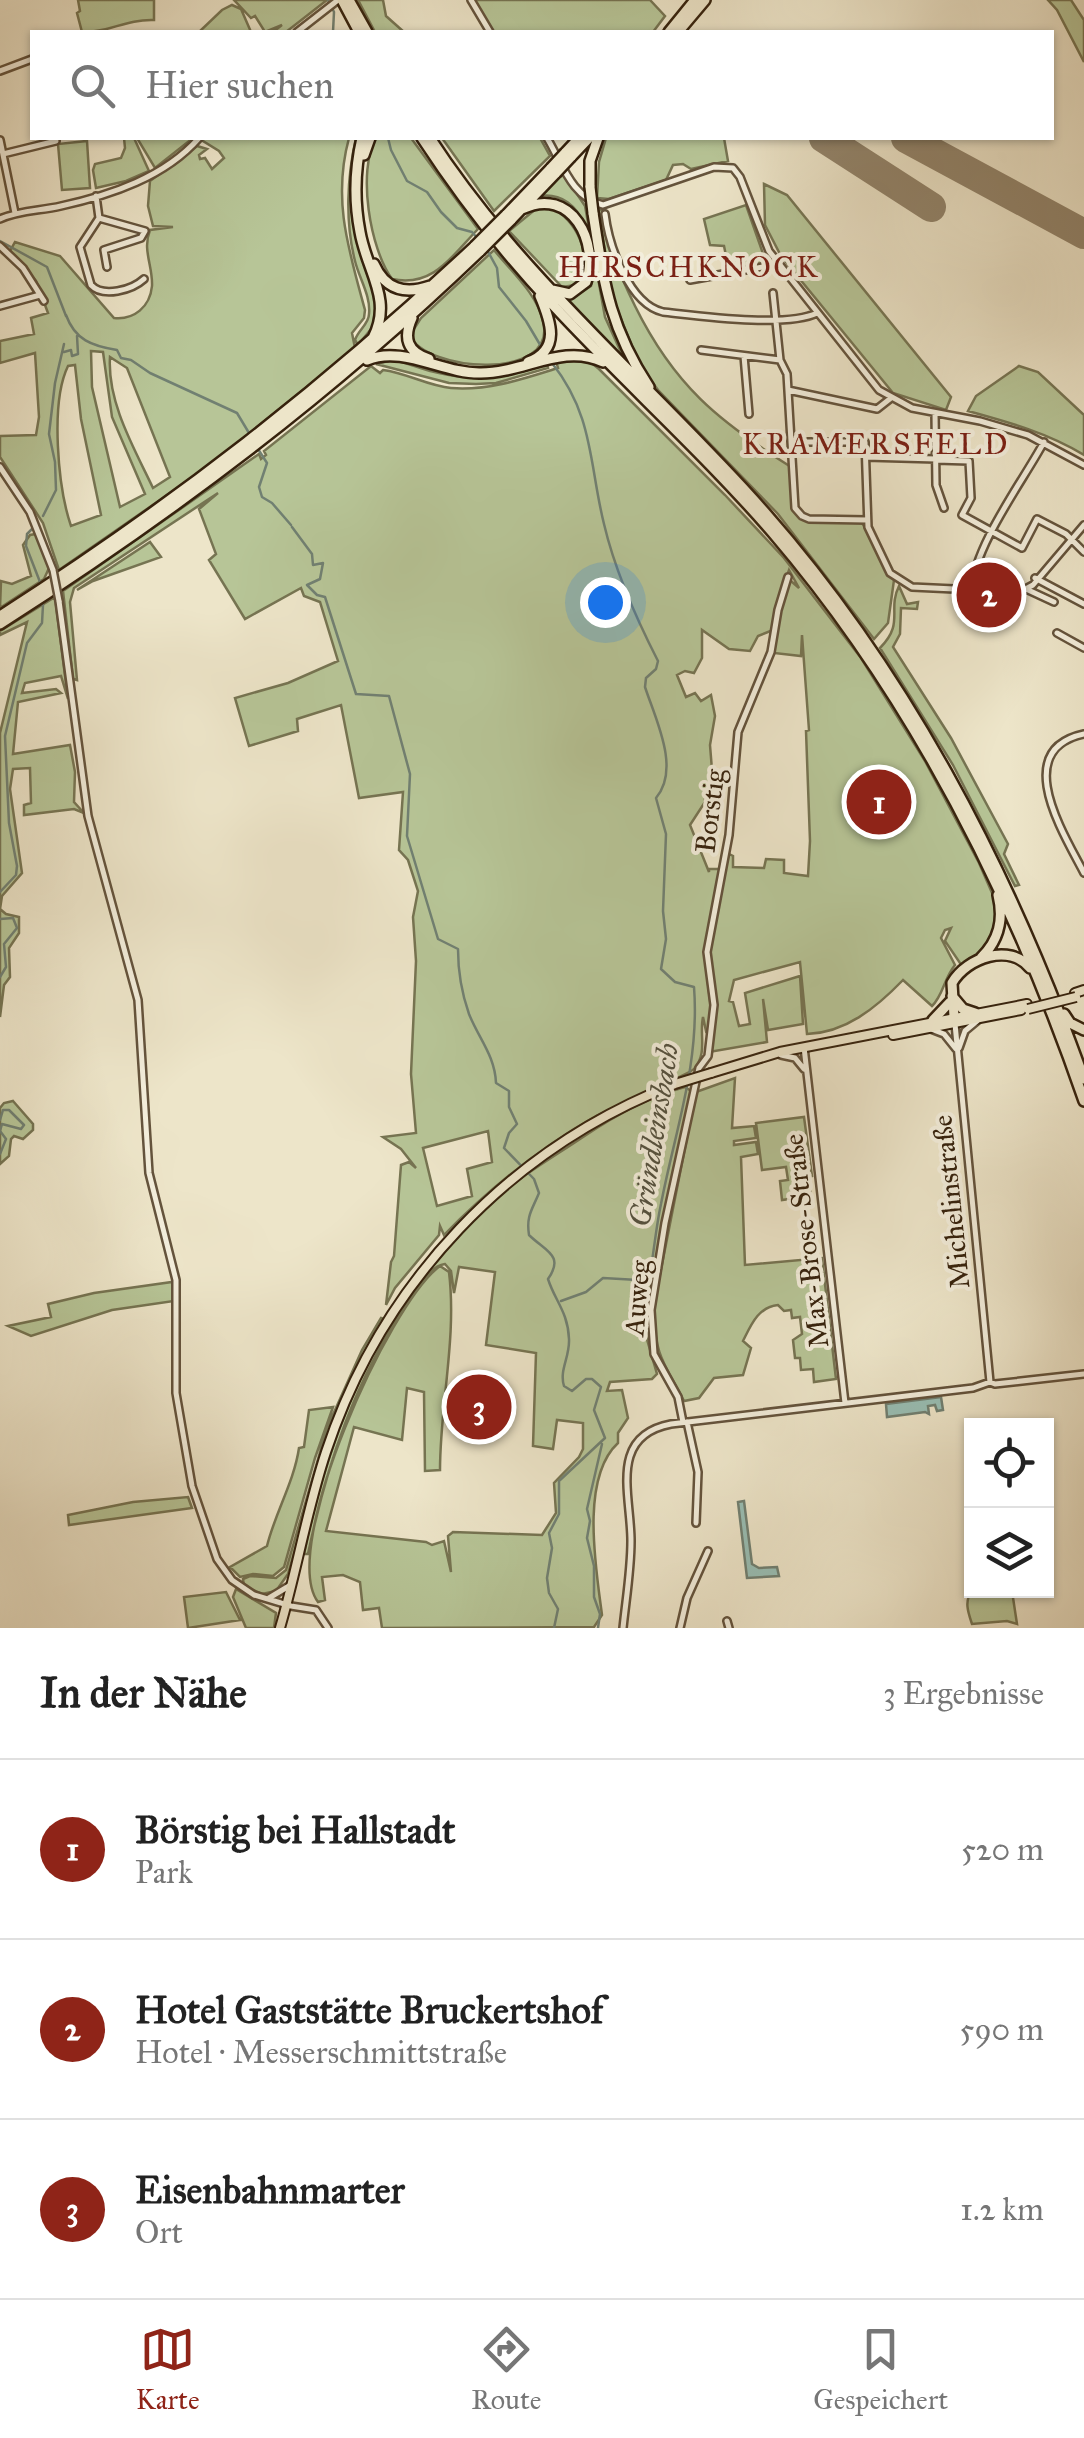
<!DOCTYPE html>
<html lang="de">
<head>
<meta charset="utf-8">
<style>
  :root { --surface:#fff; --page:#f2f2f2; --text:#222; --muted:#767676; --line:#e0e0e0; --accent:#8f2418 }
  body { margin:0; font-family:"IM FELL Great Primer",serif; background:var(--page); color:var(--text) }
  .controls { position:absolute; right:30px; bottom:30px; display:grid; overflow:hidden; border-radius:0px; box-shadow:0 2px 8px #0004 }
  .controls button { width:90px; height:90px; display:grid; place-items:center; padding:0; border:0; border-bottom:2px solid var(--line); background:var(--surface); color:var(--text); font:50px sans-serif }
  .you { position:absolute; left:605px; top:602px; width:35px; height:35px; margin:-25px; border:8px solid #fff; border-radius:50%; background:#1a73e8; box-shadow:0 0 0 15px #1a73e833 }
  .badge { display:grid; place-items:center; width:65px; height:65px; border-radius:50%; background:var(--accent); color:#fff; font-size:32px; font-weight:700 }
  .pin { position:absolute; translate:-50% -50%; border:5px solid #fff; box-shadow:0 2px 10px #0006 }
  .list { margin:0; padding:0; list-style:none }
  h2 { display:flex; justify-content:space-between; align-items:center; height:130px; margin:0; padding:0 40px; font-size:42px }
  h2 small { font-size:32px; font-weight:400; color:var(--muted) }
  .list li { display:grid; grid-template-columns:65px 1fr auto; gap:30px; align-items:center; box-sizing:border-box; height:180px; padding:0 40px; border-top:2px solid var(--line) }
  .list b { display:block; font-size:38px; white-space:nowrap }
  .list p { margin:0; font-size:32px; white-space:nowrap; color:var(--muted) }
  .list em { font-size:32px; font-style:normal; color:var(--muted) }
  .icon { flex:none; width:55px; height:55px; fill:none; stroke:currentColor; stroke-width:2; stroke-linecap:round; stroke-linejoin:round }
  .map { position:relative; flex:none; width:1084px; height:1628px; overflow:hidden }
  .search { position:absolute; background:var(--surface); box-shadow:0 2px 8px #0004; left:30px; right:30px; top:30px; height:110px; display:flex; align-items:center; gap:25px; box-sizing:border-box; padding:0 35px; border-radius:0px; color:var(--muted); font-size:38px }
  .sheet { height:670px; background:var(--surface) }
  nav { display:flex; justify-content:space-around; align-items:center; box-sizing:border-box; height:140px; border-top:2px solid var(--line); background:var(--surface); font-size:28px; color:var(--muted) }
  nav a { display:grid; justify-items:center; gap:5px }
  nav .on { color:var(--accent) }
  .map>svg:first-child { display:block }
  .green { fill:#b7c597; stroke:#767452; stroke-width:2.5; fill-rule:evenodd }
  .water { fill:#99bfb5; stroke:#718072; stroke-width:2.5 }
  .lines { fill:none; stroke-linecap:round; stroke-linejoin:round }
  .stream { stroke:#718072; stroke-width:2.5 }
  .runway { stroke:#92846b; stroke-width:30 }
  .minor-casing { stroke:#64533c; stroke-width:10 }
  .major-casing { stroke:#36220d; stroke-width:12 }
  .highway-casing { stroke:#36220d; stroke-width:14 }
  .minor { stroke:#f3eedc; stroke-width:5 }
  .major { stroke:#ede5c9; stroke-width:8 }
  .highway { stroke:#ede5c9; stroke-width:9 }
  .minor-bridge-casing { stroke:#64533c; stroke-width:10; stroke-linecap:butt }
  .major-bridge-casing { stroke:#36220d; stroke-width:12; stroke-linecap:butt }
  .highway-bridge-casing { stroke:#36220d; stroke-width:14; stroke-linecap:butt }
  .minor-bridge { stroke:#f3eedc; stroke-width:5 }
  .major-bridge { stroke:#ede5c9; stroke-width:8 }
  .highway-bridge { stroke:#ede5c9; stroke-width:9 }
  .labels { text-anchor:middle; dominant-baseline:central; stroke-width:8; stroke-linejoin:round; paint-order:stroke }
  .street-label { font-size:28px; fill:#36220d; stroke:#f3eedc }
  .neighbourhood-label { font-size:30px; letter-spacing:2.5px; fill:#7a1f14; stroke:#f3eedc }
  .water-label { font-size:30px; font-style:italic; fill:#54513f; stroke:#f3eedc }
</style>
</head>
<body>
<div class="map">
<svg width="1084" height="1628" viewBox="0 0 1084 1628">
  <rect width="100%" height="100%" fill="#ede5c9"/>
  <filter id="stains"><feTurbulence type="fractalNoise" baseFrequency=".002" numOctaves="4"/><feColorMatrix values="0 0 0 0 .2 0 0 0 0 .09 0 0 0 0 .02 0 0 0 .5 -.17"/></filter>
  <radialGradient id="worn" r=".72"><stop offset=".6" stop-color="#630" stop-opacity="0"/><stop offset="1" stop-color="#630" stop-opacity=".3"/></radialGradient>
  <path class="green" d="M78 0H154V20C125 19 109 33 82 32L77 13 80 11Z
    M234 0H327L286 32H273L282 25 265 32 255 16 251 18Z
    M358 0H383L386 16 404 32H375Z
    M474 0H650L665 16 653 32H492Z
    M1048 0H1071L1084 20V62L1057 10Z
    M232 5 241 9 251 32H199L222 10Z
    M124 138H134L149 171 126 181 96 188 93 170 95 164 121 158 125 148Z
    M137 138H193L155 168Z
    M203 138H349C332 200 349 251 365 310L364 318 352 333 355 348 209 466 59 570 43 523 0 457V436L36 435 39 417 35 353 0 363V341L34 334 31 318 48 313 36 281 10 251 15 242 60 256 114 318C134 320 150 307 152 286 153 266 142 250 150 230L173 227 153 226 148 206 150 181 197 146 207 149 199 155 200 159 205 158 212 169 224 158 219 151 203 141ZM91 351 103 352 112 417 145 494 120 507 92 387ZM110 357 127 368 170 477 153 488C134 448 107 402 110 357ZM75 365 81 419 101 515 71 526C58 488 50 403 68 366Z
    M356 138H359L360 248 377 303 376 323 358 345 355 340C358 330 369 324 369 314 371 296 359 278 355 261 345 222 347 177 356 138Z
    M376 138H411L478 229C452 256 433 288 392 279 370 249 357 171 376 138Z
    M442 138H540L550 156 494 211Z
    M606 138H724L728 161 691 169 683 164 673 165 666 180 609 199 597 198 599 162Z
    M87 141 90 188 62 190 58 144Z
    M563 173 585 206 605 317 625 361 568 301 591 286C598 251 585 189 539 196Z
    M764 184 787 195 951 397 946 410 893 393 781 256 765 225Z
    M746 205 767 265 729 270 724 246 710 245 704 219Z
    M549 206C576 220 596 256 576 285L562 287 509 231 537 208Z
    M598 209 603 211C608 248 619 273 635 306 674 385 718 421 791 467L793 507 803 519 861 521 894 580 888 623 874 639 778 514 658 390 640 366 613 299Z
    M494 250C511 271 537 294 543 321 559 382 424 372 410 335L421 318Z
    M572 358 589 361 599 369 725 495 784 558 861 658 925 761 979 863 996 902 997 922 988 945 962 966 945 941 951 928 945 930 941 938 955 965C944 978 943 996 932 1006L903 980C876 1008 845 1033 807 1034L800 962 734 980 729 1001 733 1002 739 1026 750 1024 745 993 800 976 803 1024 768 1030 763 999 767 1042 709 1052 716 1007 713 987 708 984 711 1008 709 1028 706 1031 703 1017C699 1035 708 1053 694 1069 690 1074 610 1108 596 1116 539 1148 490 1188 444 1235L440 1226 439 1235 395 1288 386 1305 391 1262 394 1256 401 1165 409 1162 416 1168 401 1149 383 1137 416 1133 411 1074 416 961 413 917 418 891 408 860 399 850 403 792 359 798 341 705 297 719 298 731 249 746 235 698 288 683 338 661 320 602 304 596 301 588 245 619 209 560 216 554 199 509 218 493 74 588 70 602 77 680 73 679 63 591 259 454 261 459 266 455 264 451 371 366 380 373 383 370C407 373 428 386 451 388 488 391 523 379 558 368L556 361ZM789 570 799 588 791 581 787 585 777 620 774 653 801 656 802 635 809 730 806 731 810 841 808 876 784 873V860L766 859 764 868 733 867V856L729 854 725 869H709V872L690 825 705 802V792L714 795 710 745 715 716 711 695 701 701 695 693 686 697 677 675 685 671 694 673 702 658V630L729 649 750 651 758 636 773 630 777 604ZM488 1131 492 1162 467 1169 472 1196 437 1206 423 1148Z
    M393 360C409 363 423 370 439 373 476 382 512 376 547 364L548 368 496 383 476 384 449 383 376 364Z
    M1019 366 1038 372 1084 415V455C1048 433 1008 422 968 411L976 396Z
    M36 534 49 568 44 579 0 608 1 581 12 584 31 576 23 545 30 535Z
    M150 542 161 557 93 581 77 590Z
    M899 586 907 604 918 602 917 609 901 608 900 634 893 647 951 738 1008 844 1004 854 1019 885 1015 886 953 765 880 648C905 623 887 610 899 586Z
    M55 597 68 699 61 676 25 683 22 693 56 689 61 693 18 702 13 754 70 745 75 772 74 802 84 813 74 809 24 815V805L31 803 30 768 13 769 10 789 22 873 2 896 0 909 6 914 19 917V933L9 948 10 977 4 985 0 1017V733L27 622 0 635V631Z
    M735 1078 732 1128 754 1126 756 1138 734 1141V1145L756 1142 758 1154 741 1157 745 1265 822 1258 836 1379 814 1382 813 1369 801 1370 800 1358H795L793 1340 802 1334 800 1317 792 1318 791 1310 784 1311 778 1305C758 1307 751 1325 743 1341L751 1348 743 1375 714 1378 699 1398 684 1401C663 1361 656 1358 653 1310L696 1092Z
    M685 1087 691 1091 663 1219 648 1314 646 1336 657 1374 652 1379 610 1382 607 1391 622 1390 628 1418 618 1433V1443C580 1478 596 1568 602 1615L594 1627 382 1628 379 1608 363 1610 360 1582 343 1575 322 1577 325 1600 318 1602C278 1549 389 1303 440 1266L449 1272C457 1338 440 1404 440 1470L425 1471 424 1392 407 1388 402 1440 354 1427 326 1531 426 1542 432 1545 444 1541 451 1572 448 1536 453 1532 542 1535 556 1513 554 1483 579 1457 583 1449V1423L557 1420 553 1449 533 1446 536 1353 486 1345 495 1272 459 1267 454 1293 451 1271 445 1264C429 1266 417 1289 408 1302 355 1380 327 1463 308 1554H304C333 1411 392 1282 508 1188 532 1169 558 1154 583 1137 614 1116 647 1097 685 1087Z
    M13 1101 33 1124V1130L23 1139 14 1136 11 1139 9 1156 0 1164V1108L4 1103Z
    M804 1117 812 1176 808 1177 811 1196 782 1200 780 1181 788 1180 786 1167 762 1170 756 1123Z
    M172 1282 174 1301 112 1310 31 1336 8 1326 51 1317 48 1304 94 1293Z
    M381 1318 384 1319 350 1381 328 1434 288 1574 276 1591 262 1594 244 1586 243 1579 250 1576 276 1578 286 1570 327 1428 362 1350Z
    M333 1407 315 1458 284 1567 273 1576 253 1574 240 1577 230 1567 267 1546C275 1513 294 1482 299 1448L304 1447 309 1410Z
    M188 1497 192 1508 69 1525 68 1515 133 1502Z
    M236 1589 276 1613 274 1628H246L233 1597Z
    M972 1591H1012L1017 1624 1007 1621 972 1624C968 1612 964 1601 972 1591Z
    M226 1592 240 1620 188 1628 184 1597Z"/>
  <path class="water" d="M941 1397 943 1410 937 1411 935 1405 928 1406 929 1414 925 1412 887 1417 886 1404Z
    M744 1501 752 1564 759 1568 777 1567 779 1576 747 1578 738 1502Z"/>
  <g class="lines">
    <path class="stream" d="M328 0 334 12 333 32
      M388 138 391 150 407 181 427 192 441 212 457 228 472 232 478 239
      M0 241 47 267 66 316
      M486 248 497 268 499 287 526 321 542 348
      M66 315C75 340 92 346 117 350L121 358 131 360 150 373 237 413 249 433
      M64 352 71 350 72 356 78 354 77 336
      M552 363C594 416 589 464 604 524 615 571 636 618 658 661L656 669 646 678 645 687C655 718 681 769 656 798L666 834 663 911 666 939 661 969 675 982 694 987C700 1063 675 1131 661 1204 656 1227 654 1251 650 1274L638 1280 603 1278 586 1292 561 1301
      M258 449 267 463 259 487 262 497 272 503 291 525
      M43 516 56 490 55 462 49 434 55 383 64 344
      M292 527 312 554 313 565 323 563 320 579 307 585 317 595 325 597 356 694 389 696 410 774 407 836 438 939 458 949C458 971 462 994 469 1014 479 1039 495 1056 496 1083L509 1091V1107L517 1124 509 1133 504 1148 534 1179 539 1193C532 1210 526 1216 529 1235 545 1251 565 1255 548 1279 555 1301 568 1312 569 1339 570 1357 559 1370 564 1386L572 1391 586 1379H592L601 1387 594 1410 605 1438 559 1481V1514L549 1533 552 1548 547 1578 549 1593 558 1609 554 1628
      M32 529 27 534 26 546 40 582
      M0 892 16 875 17 866 9 823 5 736 27 643 42 623 43 605
      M0 919 13 918 17 928 4 944 6 967 0 977
      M0 1120 3 1110H9L24 1125 21 1129 2 1124 0 1131 6 1139 0 1154
      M598 1628 600 1614 594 1597V1566L587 1538 590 1521 587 1509 602 1444"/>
    <path class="runway" d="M824 138 931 207
      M906 138 1084 234"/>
    <g class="minor-casing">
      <path id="minor" d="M471 0 490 32
        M297 32 338 0
        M0 71 32 59
        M547 138C562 163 572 198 603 205L714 167 733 168 740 177 769 251 879 390 912 408 980 421 1028 435 1084 465
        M0 140 15 213
        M3 154 56 141
        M96 196 99 218 80 247 91 285C103 298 132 290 144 279
        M605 214C609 246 629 304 663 312 700 316 786 328 817 313
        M99 218 145 231 141 238 104 250 107 267
        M0 219C20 210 40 211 61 206 111 195 165 177 199 138
        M0 246 23 268 44 301
        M690 280 779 264
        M773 293 780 360 787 374 795 508 802 516 809 519 867 520
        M0 306 40 295
        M701 350 780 360
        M744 356 749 414
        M788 390 877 409 891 398
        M935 413 936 485 944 508
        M791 442H865L868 527 890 573 912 587 1020 592 1033 585 1084 525
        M866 457 936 459
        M936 460 969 461 971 498 962 515 1022 548 1037 519 1066 534 1084 552
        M0 467 30 512 53 570
        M1035 578 1084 604
        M972 589C974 546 1023 481 1044 442
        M1026 589 1054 602
        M59 601 88 816 138 1000 149 1173 176 1280V1393L192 1486 217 1559 232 1580 254 1595 291 1606 316 1610 328 1628
        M1057 633 1084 648
        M1084 734C1010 750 1064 834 1084 873
        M955 1024 990 1382
        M931 1029 944 1034 956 1049
        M804 1047 845 1403
        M959 1048 965 1031 977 1021
        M781 1055 795 1058 804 1069
        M683 1422 678 1397 654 1354 651 1310 665 1223 699 1068 708 1056 714 1005 707 952 729 835 738 732 771 652 778 610 788 577
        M687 1422 698 1472 696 1523
        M269 1598 289 1586
        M727 1621 729 1628
        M623 1628C626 1599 631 1570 631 1541 631 1495 608 1436 671 1424L973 1388 990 1382 995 1384 1084 1374
        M680 1628 687 1598 708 1551"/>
    </g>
    <g class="major-casing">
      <path id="major" d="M1075 993 1084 990
        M893 1035 1021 1010
        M711 1073 780 1052 1027 1004
        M280 1628C297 1570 307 1509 326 1452 382 1283 509 1149 675 1084"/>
    </g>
    <g class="highway-casing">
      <path id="highway" d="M342 0 359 32
        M349 0 367 32
        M669 32 695 0
        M678 32 705 0
        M362 138C355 168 354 201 360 232 367 272 393 299 373 338
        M422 138C460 196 504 253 552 304 624 382 704 453 773 533 915 699 1013 895 1084 1101
        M430 138C519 275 643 378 752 498 904 666 1008 867 1084 1079
        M565 153 579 138
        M364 155 370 138
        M571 157 589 138
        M590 187V161L598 138
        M522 209C572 185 600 244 586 282L570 294 552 290
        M593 213C604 283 609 326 649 387
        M506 215 551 168
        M511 220 556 173
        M374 264C385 289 404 295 430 286
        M412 318C403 338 407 352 429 359
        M367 360C403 345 443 374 481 373 524 373 563 343 603 362
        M528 362C561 350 551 322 540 296
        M0 616C175 504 324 388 475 246
        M0 624C175 512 330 395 480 251
        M981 958C999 940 1004 920 998 895
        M952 996 963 1009 975 1013
        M1064 1014 1070 1023 1084 1030
        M954 1017 952 983C967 957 1010 943 1030 968
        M933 1020 950 1002"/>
    </g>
    <use href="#minor" class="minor"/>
    <use href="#major" class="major"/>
    <use href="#highway" class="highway"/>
    <g class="minor-bridge-casing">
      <path id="minor-bridge" d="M53 570 59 601"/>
    </g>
    <g class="major-bridge-casing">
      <path id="major-bridge" d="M1028 1009 1076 997
        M675 1084 711 1073"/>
    </g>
    <g class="highway-bridge-casing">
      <path id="highway-bridge" d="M551 168 565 153
        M556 173 571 157
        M590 187 593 213
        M475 246 506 215
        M480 251 511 220"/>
    </g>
    <use href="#minor-bridge" class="minor-bridge"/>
    <use href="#major-bridge" class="major-bridge"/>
    <use href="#highway-bridge" class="highway-bridge"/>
  </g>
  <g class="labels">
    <g class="street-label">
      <text transform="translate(710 811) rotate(-83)">Borstig</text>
      <text transform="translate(951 1202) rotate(-96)">Michelinstraße</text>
      <text transform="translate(806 1241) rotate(-97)">Max-Brose-Straße</text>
      <text transform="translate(637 1298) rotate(-85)">Auweg</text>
    </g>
    <g class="neighbourhood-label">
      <text x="689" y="267">HIRSCHKNOCK</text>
      <text x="876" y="444">KRAMERSFELD</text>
    </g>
    <g class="water-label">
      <text transform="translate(654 1135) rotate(-81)">Gründleinsbach</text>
    </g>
  </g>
  <rect width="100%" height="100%" filter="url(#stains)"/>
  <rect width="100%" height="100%" fill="url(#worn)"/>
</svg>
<div class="controls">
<button><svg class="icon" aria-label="locate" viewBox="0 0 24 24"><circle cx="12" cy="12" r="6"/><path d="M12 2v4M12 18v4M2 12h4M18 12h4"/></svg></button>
<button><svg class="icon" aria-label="layers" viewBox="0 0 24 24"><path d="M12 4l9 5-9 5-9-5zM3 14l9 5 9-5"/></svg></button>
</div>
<div class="you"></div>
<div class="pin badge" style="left:879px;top:802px">1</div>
<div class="pin badge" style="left:989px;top:595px">2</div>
<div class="pin badge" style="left:479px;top:1407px">3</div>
<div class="search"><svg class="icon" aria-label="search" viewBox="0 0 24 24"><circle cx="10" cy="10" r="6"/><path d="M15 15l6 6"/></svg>Hier suchen</div>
</div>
<section class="sheet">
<h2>In der Nähe<small>3 Ergebnisse</small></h2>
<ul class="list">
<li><span class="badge">1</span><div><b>Börstig bei Hallstadt</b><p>Park</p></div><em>520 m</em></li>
<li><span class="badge">2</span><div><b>Hotel Gaststätte Bruckertshof</b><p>Hotel · Messerschmittstraße</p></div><em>590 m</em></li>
<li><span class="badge">3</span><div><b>Eisenbahnmarter</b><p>Ort</p></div><em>1.2 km</em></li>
</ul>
</section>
<nav>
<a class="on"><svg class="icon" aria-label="map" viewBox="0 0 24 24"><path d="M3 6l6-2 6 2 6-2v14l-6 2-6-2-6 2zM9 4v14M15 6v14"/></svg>Karte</a>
<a><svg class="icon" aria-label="directions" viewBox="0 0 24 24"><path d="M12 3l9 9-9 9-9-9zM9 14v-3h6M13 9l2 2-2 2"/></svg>Route</a>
<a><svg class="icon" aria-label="saved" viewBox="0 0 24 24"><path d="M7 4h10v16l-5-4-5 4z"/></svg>Gespeichert</a>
</nav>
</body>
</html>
